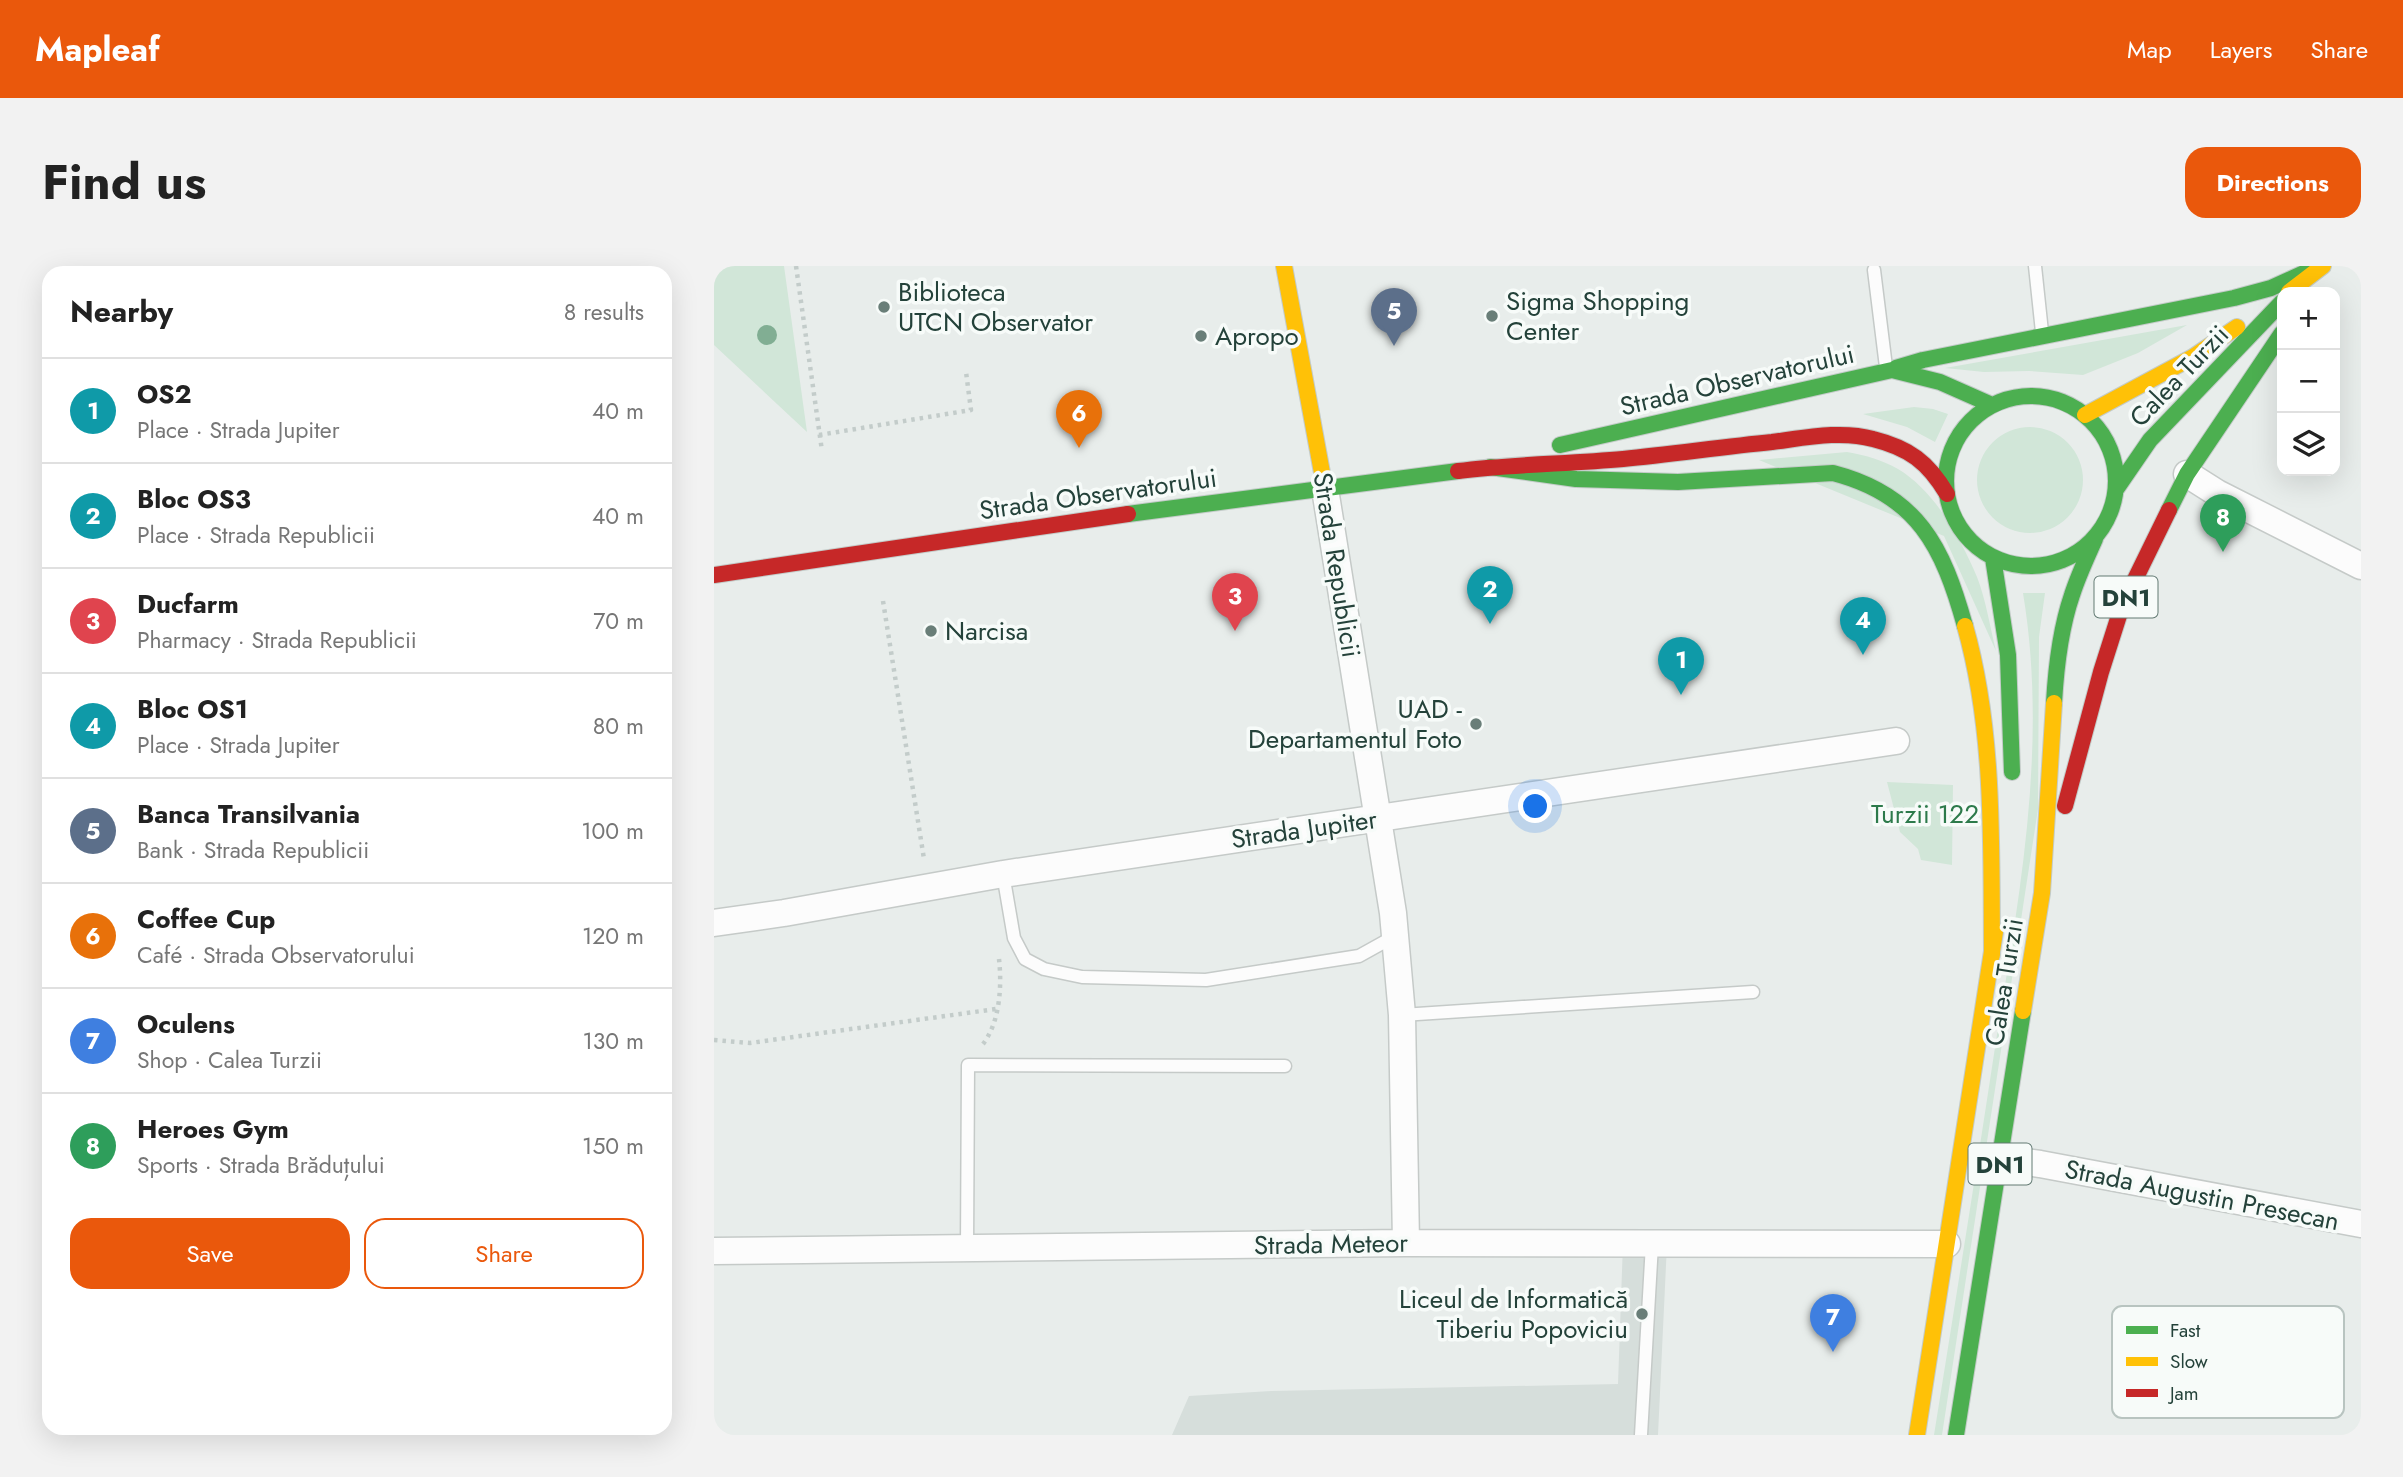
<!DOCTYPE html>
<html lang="en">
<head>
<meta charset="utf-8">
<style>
  :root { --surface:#fff; --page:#f2f2f2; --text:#222; --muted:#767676; --line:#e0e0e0; --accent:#ea580c }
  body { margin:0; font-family:Jost,sans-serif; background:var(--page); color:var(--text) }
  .controls { position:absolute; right:21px; top:21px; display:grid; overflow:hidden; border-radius:14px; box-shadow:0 7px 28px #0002 }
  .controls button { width:63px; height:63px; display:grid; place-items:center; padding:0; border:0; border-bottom:2px solid var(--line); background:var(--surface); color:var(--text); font:35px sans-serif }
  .you { position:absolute; left:822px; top:541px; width:24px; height:24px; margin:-18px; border:5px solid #fff; border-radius:50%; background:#1a73e8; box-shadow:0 0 0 10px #1a73e833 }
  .badge { display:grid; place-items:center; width:46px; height:46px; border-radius:50%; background:var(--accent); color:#fff; font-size:23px; font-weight:700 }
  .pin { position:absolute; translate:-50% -58px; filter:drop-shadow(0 2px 4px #0008) }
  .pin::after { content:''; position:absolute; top:37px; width:24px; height:21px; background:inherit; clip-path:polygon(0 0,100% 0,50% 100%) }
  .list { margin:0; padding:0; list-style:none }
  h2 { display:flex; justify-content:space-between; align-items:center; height:91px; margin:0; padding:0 28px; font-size:30px }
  h2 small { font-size:23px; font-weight:400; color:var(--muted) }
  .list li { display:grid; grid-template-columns:46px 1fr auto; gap:21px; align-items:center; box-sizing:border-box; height:105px; padding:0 28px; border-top:2px solid var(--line) }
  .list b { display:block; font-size:26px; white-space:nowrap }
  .list p { margin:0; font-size:23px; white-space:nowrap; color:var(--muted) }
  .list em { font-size:23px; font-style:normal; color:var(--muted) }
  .actions { display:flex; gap:14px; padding:21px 28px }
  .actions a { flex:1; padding:16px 0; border:2px solid var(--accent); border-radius:21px; text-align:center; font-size:24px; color:var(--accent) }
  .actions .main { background:var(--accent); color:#fff }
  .icon { flex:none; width:38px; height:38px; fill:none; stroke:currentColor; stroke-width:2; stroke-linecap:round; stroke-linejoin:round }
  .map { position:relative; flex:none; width:1647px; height:1169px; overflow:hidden; border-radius:21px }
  header { display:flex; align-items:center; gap:42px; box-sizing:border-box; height:98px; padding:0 35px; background:var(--accent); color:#fff }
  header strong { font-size:33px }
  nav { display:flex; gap:38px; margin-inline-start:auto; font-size:24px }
  .intro { display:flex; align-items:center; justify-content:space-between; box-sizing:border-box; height:168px; padding:0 42px }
  h1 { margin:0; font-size:49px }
  .button { padding:18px 32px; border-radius:21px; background:var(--accent); color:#fff; font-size:24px; font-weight:700 }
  main { display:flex; gap:42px; padding:0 42px }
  aside { flex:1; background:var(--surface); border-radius:21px; box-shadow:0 7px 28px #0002 }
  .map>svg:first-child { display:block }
  .built { fill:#d6dedb }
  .green { fill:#d1e6d8 }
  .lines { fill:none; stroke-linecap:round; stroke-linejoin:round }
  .lane-casing { stroke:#c5cac8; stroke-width:15 }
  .street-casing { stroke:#c5cac8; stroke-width:29 }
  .fast-casing { stroke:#c3cbc8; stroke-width:18 }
  .slow-casing { stroke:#c3cbc8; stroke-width:18 }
  .jam-casing { stroke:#c3cbc8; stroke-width:18 }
  .path { stroke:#c3ccca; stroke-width:4.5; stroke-dasharray:3.5 5; stroke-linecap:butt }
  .lane { stroke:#fcfcfc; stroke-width:12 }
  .street { stroke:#fcfcfc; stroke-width:26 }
  .fast { stroke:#4caf50; stroke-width:16 }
  .slow { stroke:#ffc107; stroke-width:16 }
  .jam { stroke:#c62828; stroke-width:16 }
  .tree { fill:#81ae93 }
  .poi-dot { fill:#697e78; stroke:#f7fbf9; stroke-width:2.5 }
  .labels { text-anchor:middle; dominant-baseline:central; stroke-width:7; stroke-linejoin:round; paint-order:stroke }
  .shield { fill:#f7fbf9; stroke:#637a73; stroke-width:2 }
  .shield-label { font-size:24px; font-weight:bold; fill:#24423a }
  .poi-label { font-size:26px; fill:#24423a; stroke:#f7fbf9; text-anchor:start }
  .street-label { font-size:26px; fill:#24423a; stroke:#f7fbf9 }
  .park-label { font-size:26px; fill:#2d7a4b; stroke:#f7fbf9 }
  .key { fill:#f7fbf9; stroke:#b8c4c0; stroke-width:2 }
  .key-label { font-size:19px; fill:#24423a }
</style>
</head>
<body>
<header>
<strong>Mapleaf</strong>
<nav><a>Map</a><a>Layers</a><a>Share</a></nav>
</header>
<div class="intro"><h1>Find us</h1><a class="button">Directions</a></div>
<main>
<aside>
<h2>Nearby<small>8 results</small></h2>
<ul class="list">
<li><span class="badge" style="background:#0f9aa8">1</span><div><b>OS2</b><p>Place · Strada Jupiter</p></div><em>40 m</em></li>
<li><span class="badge" style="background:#0f9aa8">2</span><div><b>Bloc OS3</b><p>Place · Strada Republicii</p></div><em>40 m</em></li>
<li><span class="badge" style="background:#e0444e">3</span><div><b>Ducfarm</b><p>Pharmacy · Strada Republicii</p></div><em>70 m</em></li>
<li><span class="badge" style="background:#0f9aa8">4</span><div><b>Bloc OS1</b><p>Place · Strada Jupiter</p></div><em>80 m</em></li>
<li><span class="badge" style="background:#5c6f8a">5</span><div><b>Banca Transilvania</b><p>Bank · Strada Republicii</p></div><em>100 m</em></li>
<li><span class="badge" style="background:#e8710a">6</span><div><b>Coffee Cup</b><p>Café · Strada Observatorului</p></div><em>120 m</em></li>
<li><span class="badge" style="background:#3f7fe0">7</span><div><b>Oculens</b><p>Shop · Calea Turzii</p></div><em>130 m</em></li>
<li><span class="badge" style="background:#2e9e5b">8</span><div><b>Heroes Gym</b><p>Sports · Strada Brăduțului</p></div><em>150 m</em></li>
</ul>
<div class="actions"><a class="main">Save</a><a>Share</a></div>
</aside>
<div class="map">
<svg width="1647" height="1169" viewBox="0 0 1647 1169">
  <rect width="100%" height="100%" fill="#e8edeb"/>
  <path class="built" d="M909 977 953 978 944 1169H458L475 1130 557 1125 904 1118Z"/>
  <path class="green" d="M0 0H70L93 166 0 79Z
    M1473 59 1424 87 1369 109 1315 105 1270 106 1231 102Z
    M1200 141 1219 143 1234 148 1221 176 1193 161 1149 148Z
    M1263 214a53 53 0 1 1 106 0a53 53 0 1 1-106 0Z
    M1133 186C1151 189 1168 194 1184 203 1221 225 1247 273 1263 311 1272 334 1276 361 1282 385L1230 270 1045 194Z
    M1309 327H1331L1325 371 1324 543 1228 1169H1220C1241 1038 1262 907 1282 775 1306 626 1334 478 1309 327Z
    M1173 516 1239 519 1238 599 1207 594 1204 583 1186 566Z"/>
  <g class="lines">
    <g class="lane-casing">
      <path id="lane" d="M1321 0 1328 66
        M1160 4 1172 101
        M289 608 300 672 311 693 330 703 368 711 492 714 645 690 681 670
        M688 749 1039 726
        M253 982 254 799 571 800
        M927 1169 938 978"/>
    </g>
    <g class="street-casing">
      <path id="street" d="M1473 208 1503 227 1647 300
        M611 223 679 647 688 749 692 977
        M0 657 70 647 289 608 1182 475
        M1287 893 1326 898 1647 958
        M0 985 692 977 1233 978"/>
    </g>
    <g class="fast-casing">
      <path id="fast" d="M1182 102 1209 94 1520 32 1557 22 1601 2
        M1232 215a85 85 0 1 1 170 0a85 85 0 1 1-170 0Z
        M846 179 1178 104 1226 116 1278 139
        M776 201 862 213 964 216 1119 207C1204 229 1229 281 1251 360
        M1403 222 1436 174 1568 36
        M1455 244 1473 208 1568 67
        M414 248 744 205
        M1279 292 1294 389 1298 506
        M1340 437C1342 401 1346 364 1358 329 1364 310 1373 291 1381 273
        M1242 1169 1309 745"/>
    </g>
    <g class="slow-casing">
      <path id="slow" d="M570 0 611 223
        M1575 26 1609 0
        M1371 149 1479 91 1523 61
        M1251 360C1281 466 1277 580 1278 689
        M1309 745 1328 627 1340 437
        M1203 1169 1281 666"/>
    </g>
    <g class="jam-casing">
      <path id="jam" d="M744 205C799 198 854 198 909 193 959 188 1008 181 1058 176 1090 172 1127 164 1159 173 1195 182 1214 196 1233 228
        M0 309 414 248
        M1351 540 1387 406 1408 340 1455 244"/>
    </g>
    <path class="path" d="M82 0 108 185
      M105 169 257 144 252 106
      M169 335 210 593
      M0 774 36 777 282 743
      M269 778C286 756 288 720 285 693"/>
    <use href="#lane" class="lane"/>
    <use href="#street" class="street"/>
    <use href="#fast" class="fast"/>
    <use href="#slow" class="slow"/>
    <use href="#jam" class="jam"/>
  </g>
  <circle class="tree" cx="53" cy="69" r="10"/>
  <g class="poi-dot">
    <circle cx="170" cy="41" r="7"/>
    <circle cx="778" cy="50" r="7"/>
    <circle cx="487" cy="70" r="7"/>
    <circle cx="217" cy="365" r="7"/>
    <circle cx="762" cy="458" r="7"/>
    <circle cx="928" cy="1048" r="7"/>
  </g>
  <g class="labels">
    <g class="shield">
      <rect x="1380.5" y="310.5" width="63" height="41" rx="5"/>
      <rect x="1254.5" y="877.5" width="63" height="41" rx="5"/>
    </g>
    <g class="shield-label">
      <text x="1412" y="331">DN1</text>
      <text x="1286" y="898">DN1</text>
    </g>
    <g class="poi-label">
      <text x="184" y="26">Biblioteca<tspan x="184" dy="30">UTCN Observator</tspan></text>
      <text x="792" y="35">Sigma Shopping<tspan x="792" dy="30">Center</tspan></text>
      <text x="501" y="70">Apropo</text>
      <text x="231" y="365">Narcisa</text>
      <text x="748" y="443" text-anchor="end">UAD -<tspan x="748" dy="30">Departamentul Foto</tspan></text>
      <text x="914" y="1033" text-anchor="end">Liceul de Informatică<tspan x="914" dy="30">Tiberiu Popoviciu</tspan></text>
    </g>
    <g class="street-label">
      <text transform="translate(1465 110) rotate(-46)">Calea Turzii</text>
      <text transform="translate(1023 114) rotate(-13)">Strada Observatorului</text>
      <text transform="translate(384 228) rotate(-8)">Strada Observatorului</text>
      <text transform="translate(623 299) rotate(81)">Strada Republicii</text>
      <text transform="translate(590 563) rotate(-8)">Strada Jupiter</text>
      <text transform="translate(1290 716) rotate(-81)">Calea Turzii</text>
      <text transform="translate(1488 929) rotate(11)">Strada Augustin Presecan</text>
      <text transform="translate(617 978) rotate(-1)">Strada Meteor</text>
    </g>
    <g class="park-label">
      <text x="1211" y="548">Turzii 122</text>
    </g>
  </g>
  <rect x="1398" y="1040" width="232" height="112" rx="10" class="key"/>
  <rect x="1412" y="1060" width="32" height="8" fill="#4caf50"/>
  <rect x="1412" y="1091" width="32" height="9" fill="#ffc107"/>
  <rect x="1412" y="1123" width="32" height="8" fill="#c62828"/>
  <g class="key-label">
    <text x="1456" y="1071">Fast</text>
    <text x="1456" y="1102">Slow</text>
    <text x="1456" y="1134">Jam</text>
  </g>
</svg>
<div class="controls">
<button>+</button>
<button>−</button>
<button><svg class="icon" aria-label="layers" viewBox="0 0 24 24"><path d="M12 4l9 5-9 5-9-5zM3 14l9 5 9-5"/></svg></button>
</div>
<div class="you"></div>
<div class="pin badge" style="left:967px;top:429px;background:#0f9aa8">1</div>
<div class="pin badge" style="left:776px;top:358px;background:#0f9aa8">2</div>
<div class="pin badge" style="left:521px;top:365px;background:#e0444e">3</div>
<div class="pin badge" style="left:1149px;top:389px;background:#0f9aa8">4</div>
<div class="pin badge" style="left:680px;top:80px;background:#5c6f8a">5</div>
<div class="pin badge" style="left:365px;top:182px;background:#e8710a">6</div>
<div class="pin badge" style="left:1119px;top:1086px;background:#3f7fe0">7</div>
<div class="pin badge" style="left:1509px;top:286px;background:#2e9e5b">8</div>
</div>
</main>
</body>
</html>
